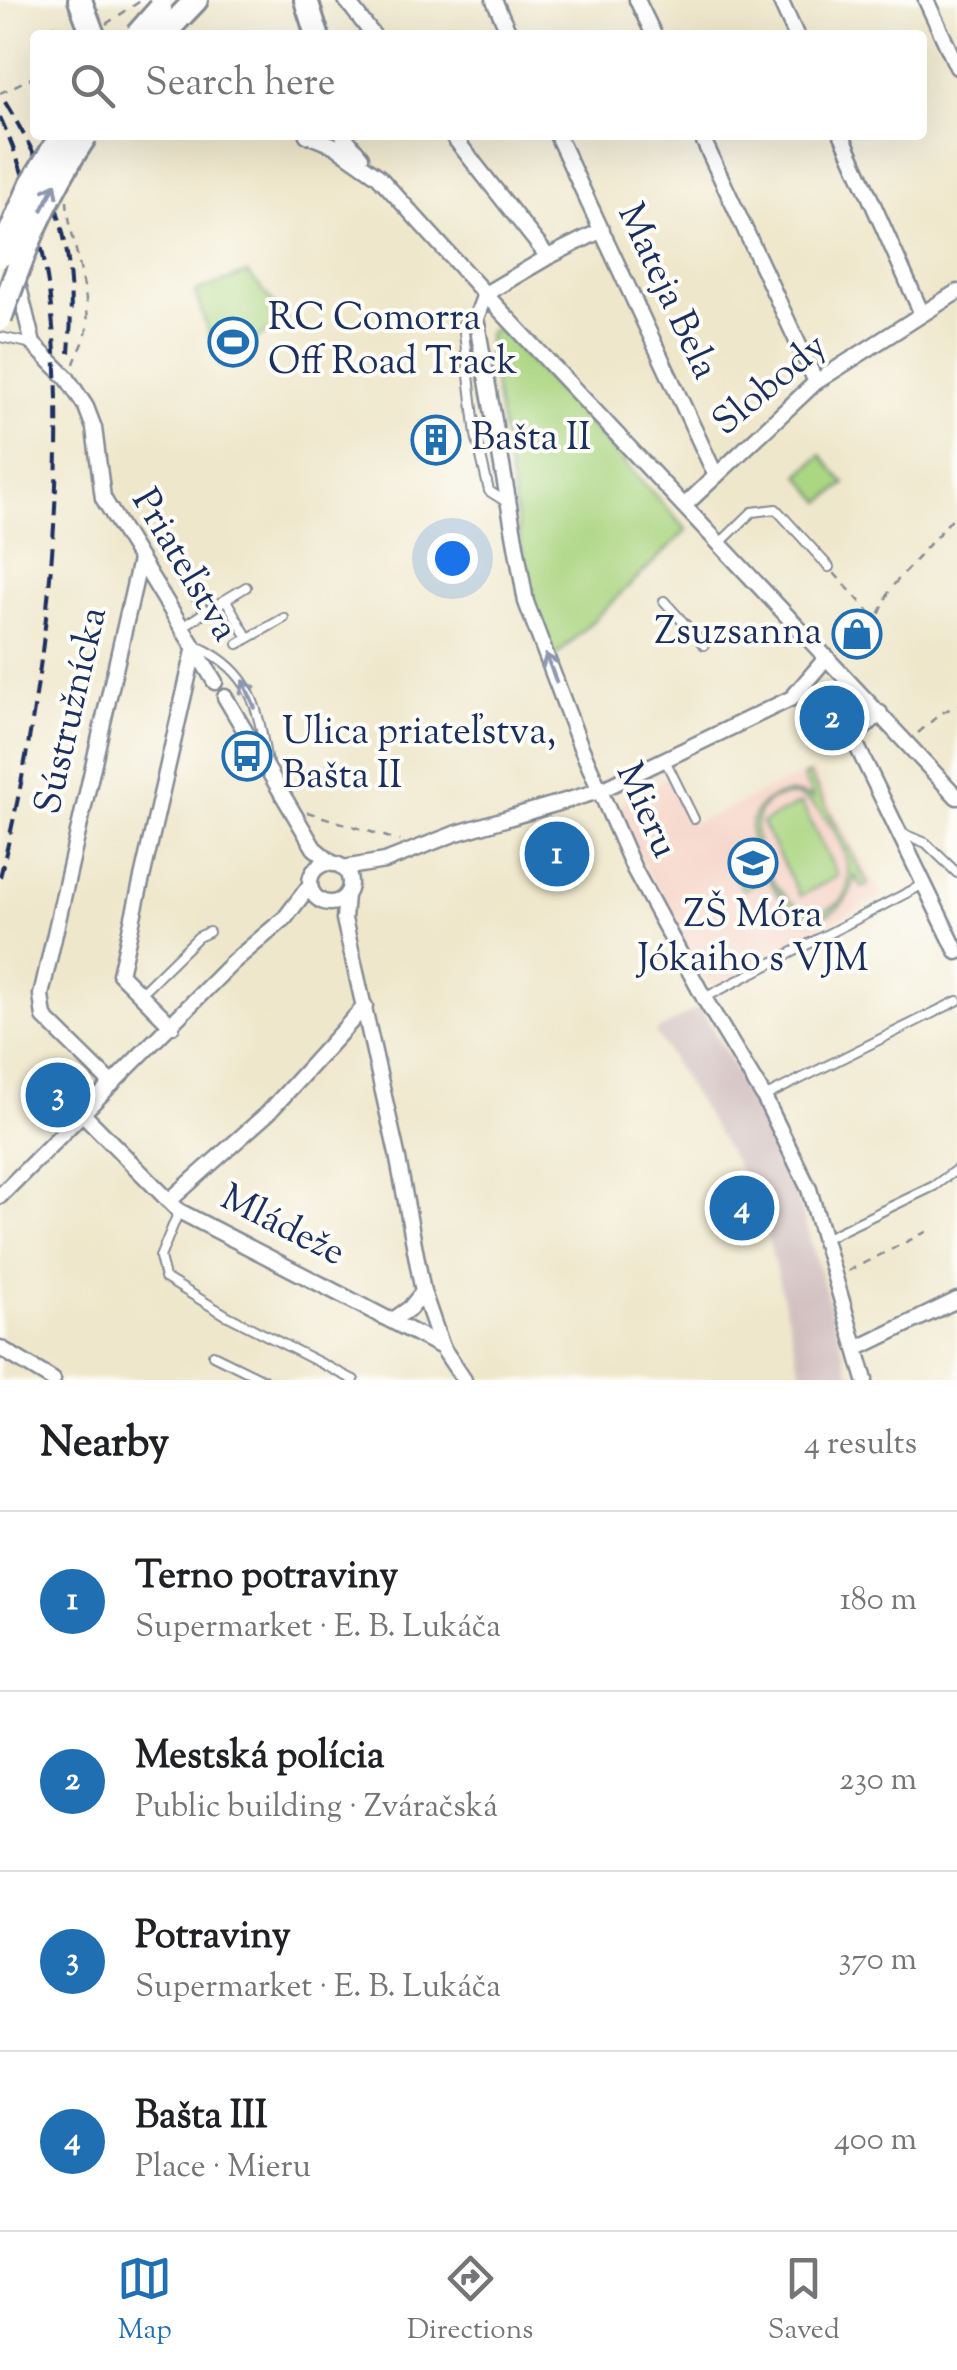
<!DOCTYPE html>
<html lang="en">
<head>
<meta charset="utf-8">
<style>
  :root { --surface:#fff; --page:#f6f6f6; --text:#202124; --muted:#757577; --line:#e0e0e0; --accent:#1f6fb2 }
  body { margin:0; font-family:"Sorts Mill Goudy",serif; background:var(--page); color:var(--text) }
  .you { position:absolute; left:452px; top:558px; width:35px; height:35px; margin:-25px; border:8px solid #fff; border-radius:50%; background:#1a73e8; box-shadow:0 0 0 15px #1a73e833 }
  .badge { display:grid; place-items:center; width:65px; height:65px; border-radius:50%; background:var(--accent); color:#fff; font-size:32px; font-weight:700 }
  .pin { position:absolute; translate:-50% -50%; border:5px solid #fff; box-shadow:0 2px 10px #0006 }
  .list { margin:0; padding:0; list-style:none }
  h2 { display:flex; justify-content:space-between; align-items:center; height:130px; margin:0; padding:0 40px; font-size:42px }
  h2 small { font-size:32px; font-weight:400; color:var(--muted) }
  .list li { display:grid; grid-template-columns:65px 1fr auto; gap:30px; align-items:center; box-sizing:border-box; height:180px; padding:0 40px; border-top:2px solid var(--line) }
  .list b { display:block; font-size:38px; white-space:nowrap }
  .list p { margin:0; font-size:32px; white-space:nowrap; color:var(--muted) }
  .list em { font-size:32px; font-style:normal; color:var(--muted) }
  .icon { flex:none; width:55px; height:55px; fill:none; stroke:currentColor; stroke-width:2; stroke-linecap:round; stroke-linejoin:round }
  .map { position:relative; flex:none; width:957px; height:1380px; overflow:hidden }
  .search { position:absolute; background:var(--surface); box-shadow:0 10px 40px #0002; left:30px; right:30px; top:30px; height:110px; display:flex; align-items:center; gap:25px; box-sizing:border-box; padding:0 35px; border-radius:10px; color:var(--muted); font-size:38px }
  .sheet { height:850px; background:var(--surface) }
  nav { display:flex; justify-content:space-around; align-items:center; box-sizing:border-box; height:140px; border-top:2px solid var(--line); background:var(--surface); font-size:28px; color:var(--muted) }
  nav a { display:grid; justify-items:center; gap:5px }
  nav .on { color:var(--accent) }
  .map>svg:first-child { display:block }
  .built { fill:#f6d1c5 }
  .industrial { fill:#d1bfbf }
  .green { fill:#abd682; stroke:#638270; stroke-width:2.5; fill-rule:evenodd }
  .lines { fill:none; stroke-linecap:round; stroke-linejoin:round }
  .lane-casing { stroke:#858b94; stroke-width:12 }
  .street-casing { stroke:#858b94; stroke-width:19 }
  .primary-casing { stroke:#858b94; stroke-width:28 }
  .path { stroke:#858b94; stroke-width:2.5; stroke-dasharray:8 8; stroke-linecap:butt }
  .lane { stroke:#fff; stroke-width:8 }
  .street { stroke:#fff; stroke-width:14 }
  .primary { stroke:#fff; stroke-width:22 }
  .rail { stroke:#1b2f5e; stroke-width:4; stroke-dasharray:15 8; stroke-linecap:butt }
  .primary-bridge-casing { stroke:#858b94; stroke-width:28; stroke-linecap:butt }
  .primary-bridge { stroke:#fff; stroke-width:22 }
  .oneway { stroke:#8d97ae }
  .labels { text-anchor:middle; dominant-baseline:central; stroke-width:8; stroke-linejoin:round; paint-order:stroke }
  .street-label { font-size:38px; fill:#1b2f5e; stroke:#fdfcf7 }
  .poi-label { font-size:38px; fill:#1b2f5e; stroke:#fdfcf7; text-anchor:start }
</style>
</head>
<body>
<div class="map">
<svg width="957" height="1380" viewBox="0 0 957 1380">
  <rect width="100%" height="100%" fill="#fdfcf7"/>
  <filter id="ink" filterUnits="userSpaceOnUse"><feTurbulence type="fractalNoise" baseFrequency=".01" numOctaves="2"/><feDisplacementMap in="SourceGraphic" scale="20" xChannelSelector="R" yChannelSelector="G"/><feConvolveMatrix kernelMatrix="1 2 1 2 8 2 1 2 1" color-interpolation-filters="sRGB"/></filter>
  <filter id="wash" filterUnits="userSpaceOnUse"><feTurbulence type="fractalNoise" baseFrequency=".0048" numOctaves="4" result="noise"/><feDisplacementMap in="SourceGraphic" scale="40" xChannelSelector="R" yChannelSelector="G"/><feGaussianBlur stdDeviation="2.25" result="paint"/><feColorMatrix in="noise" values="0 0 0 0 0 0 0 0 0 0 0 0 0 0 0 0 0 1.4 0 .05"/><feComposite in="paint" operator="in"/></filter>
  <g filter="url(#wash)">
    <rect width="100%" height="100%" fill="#efe7cb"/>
    <path class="built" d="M813 770 881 896 714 986 704 978 632 843 620 811 623 802 668 777 693 824Z"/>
    <path class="industrial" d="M700 1007 787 1162 852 1380H803L759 1201 655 1032Z"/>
    <path class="green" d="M248 273 286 318 220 366 195 292Z
      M493 329 501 330 687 530 551 661 528 587 488 346V334Z
      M821 455 845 484 822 502 799 475Z
      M809 774 868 884 862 887 855 876C852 892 845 906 830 913 797 928 779 899 766 874 760 863 752 851 751 839 746 801 784 785 813 798L803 777ZM798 796C836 808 882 909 814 911 772 913 716 791 798 796Z
      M801 803 838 876 800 896 762 823Z
      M746 843 765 879 743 890 724 855Z"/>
  </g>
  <g filter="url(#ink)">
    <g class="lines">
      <g class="lane-casing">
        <path id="lane" d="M476 319 463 324 476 435 489 491 508 503
          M0 337 33 344
          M156 543 171 556 205 612 181 628
          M719 544 752 512 776 509 829 567
          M226 600 248 638
          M664 601 704 645
          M205 612 246 587
          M238 644 284 618
          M196 650 201 648C251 672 258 707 266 758
          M665 760 694 819
          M901 833 926 843 957 873
          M140 994 198 937 209 932
          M704 998 924 884
          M764 1097 957 1001
          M179 1211 160 1257 165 1278 226 1315 354 1380
          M824 1239 934 1186 957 1169
          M213 1355 264 1380"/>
      </g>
      <g class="street-casing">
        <path id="street" d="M346 0 373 35
          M494 0 510 35
          M637 0 654 35
          M780 0 796 35
          M926 0 957 67
          M307 135 335 146 378 176 485 294 957 797
          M343 135 361 157
          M452 135 548 257
          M557 135 716 476
          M701 135 816 382
          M842 135 922 314
          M16 275 33 344 67 378 86 407 94 428 103 498 215 682
          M485 294 476 318 526 602 580 745 634 869 704 998 764 1097 809 1189 865 1380
          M485 294 548 257 602 230
          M684 506 816 382 957 292
          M225 697 314 848 333 864
          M880 713 853 738 957 952
          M310 883a20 20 0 1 1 40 0a20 20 0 1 1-40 0Z
          M343 868 385 861 454 834 599 791 792 698 827 657
          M346 895 344 919 397 1154 423 1292 442 1347
          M172 1026 120 974 194 651
          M112 1084 44 1017 41 995 140 560
          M83 1114 179 1211 442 1347 464 1380
          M0 1196 233 962 285 918 310 885
          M169 1201 268 1113 365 1006
          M393 1320 410 1308 423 1292
          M0 1348 53 1380
          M856 1349 957 1300"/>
      </g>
      <g class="primary-casing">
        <path id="primary" d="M80 0 93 35
          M306 0 317 35
          M175 22 196 0"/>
      </g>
      <path class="path" d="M54 24 55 35
        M106 24 142 0
        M0 93 35 76
        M67 201C69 237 94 302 86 334 84 344 77 354 74 364
        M834 573 876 619
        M870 626 877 620 890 589 957 513
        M846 651 858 639
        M918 733 940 714 957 705
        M307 812 400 841
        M848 1271 932 1229"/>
      <use href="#lane" class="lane"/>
      <use href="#street" class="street"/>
      <use href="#primary" class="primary"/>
      <path class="rail" d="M5 102C59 192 77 247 69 353
        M0 117C59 245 62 388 54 526 46 645 29 762 0 877"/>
      <g class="primary-bridge-casing">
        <path id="primary-bridge" d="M137 35 160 9
          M164 35 175 22
          M0 256 32 183 62 135
          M0 319C22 254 47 192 86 135"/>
      </g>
      <use href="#primary-bridge" class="primary-bridge"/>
    </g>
    <defs><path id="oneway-shaft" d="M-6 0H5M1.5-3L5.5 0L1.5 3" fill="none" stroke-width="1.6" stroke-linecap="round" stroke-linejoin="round" transform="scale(2.5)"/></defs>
    <g class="oneway">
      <use href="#oneway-shaft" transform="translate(49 197) rotate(-63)"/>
      <use href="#oneway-shaft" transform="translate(551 668) rotate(-111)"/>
      <use href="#oneway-shaft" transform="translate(249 694) rotate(-113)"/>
    </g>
  </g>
  <defs>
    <g id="stadium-ring" transform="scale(2.5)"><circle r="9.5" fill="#fdfcf7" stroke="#1f6fb2" stroke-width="1.5"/><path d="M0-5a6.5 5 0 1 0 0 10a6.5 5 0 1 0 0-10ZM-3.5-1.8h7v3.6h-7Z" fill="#1f6fb2"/></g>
    <g id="building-ring" transform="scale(2.5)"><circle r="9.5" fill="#fdfcf7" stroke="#1f6fb2" stroke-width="1.5"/><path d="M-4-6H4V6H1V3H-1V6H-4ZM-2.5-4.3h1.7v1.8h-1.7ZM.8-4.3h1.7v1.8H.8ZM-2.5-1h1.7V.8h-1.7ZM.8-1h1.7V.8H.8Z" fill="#1f6fb2"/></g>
    <g id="shop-ring" transform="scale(2.5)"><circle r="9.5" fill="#fdfcf7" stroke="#1f6fb2" stroke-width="1.5"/><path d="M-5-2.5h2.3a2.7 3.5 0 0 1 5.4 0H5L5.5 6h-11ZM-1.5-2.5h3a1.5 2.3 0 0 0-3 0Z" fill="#1f6fb2"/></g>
    <g id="bus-ring" transform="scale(2.5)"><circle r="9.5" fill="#fdfcf7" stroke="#1f6fb2" stroke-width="1.5"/><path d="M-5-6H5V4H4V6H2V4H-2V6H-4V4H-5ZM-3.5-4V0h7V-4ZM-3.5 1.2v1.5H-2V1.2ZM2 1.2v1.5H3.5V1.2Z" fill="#1f6fb2"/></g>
    <g id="school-ring" transform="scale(2.5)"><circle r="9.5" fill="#fdfcf7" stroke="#1f6fb2" stroke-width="1.5"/><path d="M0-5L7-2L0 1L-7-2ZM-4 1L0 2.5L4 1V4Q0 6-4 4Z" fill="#1f6fb2"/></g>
  </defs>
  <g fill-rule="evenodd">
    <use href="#stadium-ring" x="233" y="342"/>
    <use href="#building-ring" x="436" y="440"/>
    <use href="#shop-ring" x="857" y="634"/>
    <use href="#bus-ring" x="247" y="756"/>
    <use href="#school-ring" x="753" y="863"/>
  </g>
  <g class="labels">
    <g class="street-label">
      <text transform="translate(666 292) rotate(65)">Mateja Bela</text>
      <text transform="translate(771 386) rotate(-40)">Slobody</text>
      <text transform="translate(183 566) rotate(59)">Priateľstva</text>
      <text transform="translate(73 711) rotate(-77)">Sústružnícka</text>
      <text transform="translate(645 811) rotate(66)">Mieru</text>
      <text transform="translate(282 1227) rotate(27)">Mládeže</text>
    </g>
    <g class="poi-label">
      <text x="268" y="320">RC Comorra<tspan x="268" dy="44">Off Road Track</tspan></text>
      <text x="471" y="440">Bašta II</text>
      <text x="822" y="634" text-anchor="end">Zsuzsanna</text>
      <text x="282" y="734">Ulica priateľstva,<tspan x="282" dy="44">Bašta II</tspan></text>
      <text x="753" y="917" text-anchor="middle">ZŠ Móra<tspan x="753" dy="44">Jókaiho s VJM</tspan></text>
    </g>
  </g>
</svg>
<div class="you"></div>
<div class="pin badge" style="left:557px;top:854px">1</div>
<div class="pin badge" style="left:832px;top:718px">2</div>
<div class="pin badge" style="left:58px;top:1095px">3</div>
<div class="pin badge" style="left:742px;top:1208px">4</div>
<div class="search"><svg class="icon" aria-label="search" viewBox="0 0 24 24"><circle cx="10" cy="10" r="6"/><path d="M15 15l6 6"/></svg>Search here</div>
</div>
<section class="sheet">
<h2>Nearby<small>4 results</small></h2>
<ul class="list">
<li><span class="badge">1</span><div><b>Terno potraviny</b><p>Supermarket · E. B. Lukáča</p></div><em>180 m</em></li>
<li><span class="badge">2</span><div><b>Mestská polícia</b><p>Public building · Zváračská</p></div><em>230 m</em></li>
<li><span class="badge">3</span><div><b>Potraviny</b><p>Supermarket · E. B. Lukáča</p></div><em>370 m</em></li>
<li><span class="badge">4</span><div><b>Bašta III</b><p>Place · Mieru</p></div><em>400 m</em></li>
</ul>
</section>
<nav>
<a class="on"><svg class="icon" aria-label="map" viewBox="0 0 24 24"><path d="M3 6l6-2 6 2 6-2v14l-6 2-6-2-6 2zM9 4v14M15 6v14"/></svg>Map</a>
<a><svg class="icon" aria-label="directions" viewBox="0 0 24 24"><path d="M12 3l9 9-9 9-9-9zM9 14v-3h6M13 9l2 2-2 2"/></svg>Directions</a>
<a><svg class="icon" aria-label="saved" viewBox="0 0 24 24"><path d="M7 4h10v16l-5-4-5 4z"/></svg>Saved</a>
</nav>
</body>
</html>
